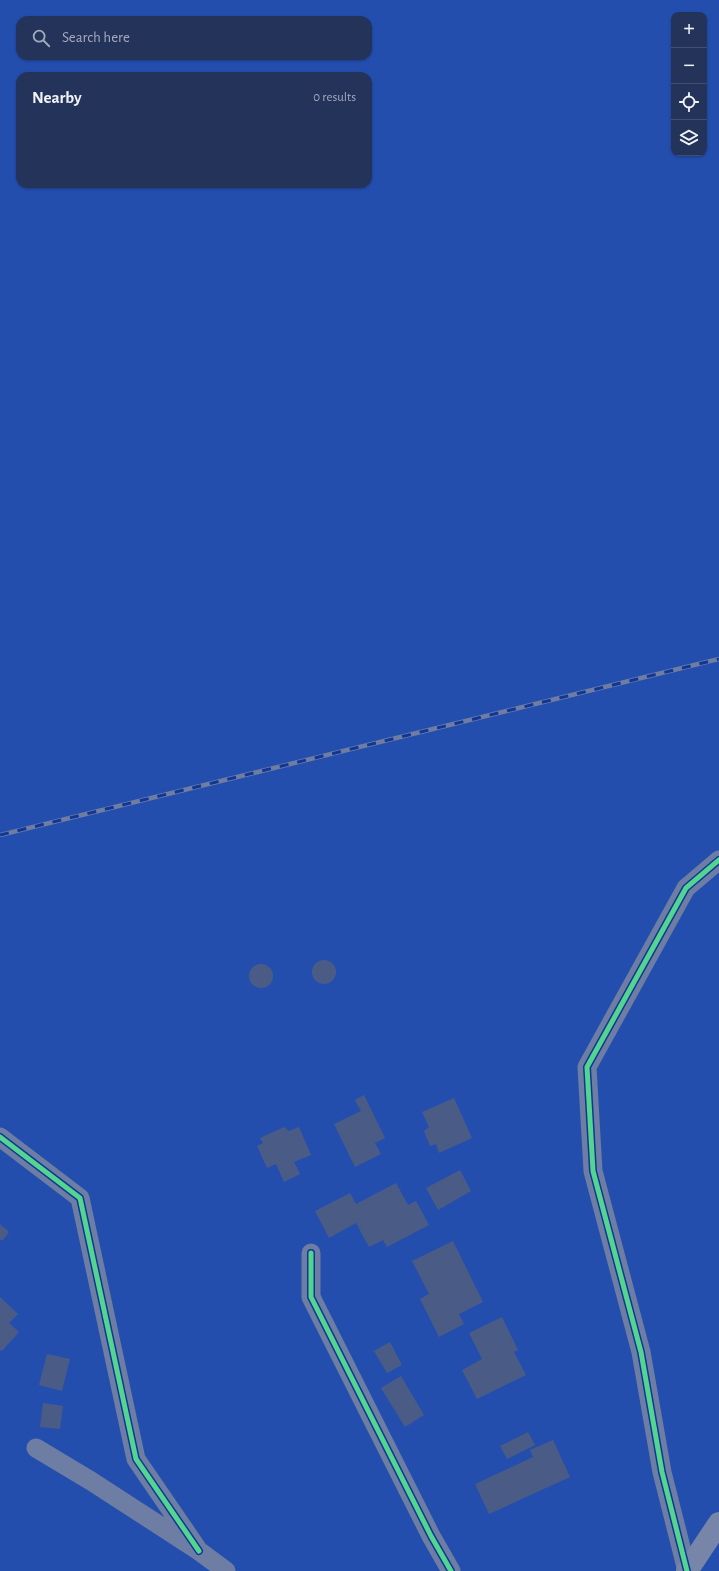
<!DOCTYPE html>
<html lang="en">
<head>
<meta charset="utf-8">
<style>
  :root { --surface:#23335a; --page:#2b3b60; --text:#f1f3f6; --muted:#a3aabb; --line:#404e70 }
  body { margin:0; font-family:"Alegreya Sans",sans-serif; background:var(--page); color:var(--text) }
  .controls { position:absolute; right:12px; top:12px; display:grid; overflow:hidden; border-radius:8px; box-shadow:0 1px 3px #0004 }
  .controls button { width:36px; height:36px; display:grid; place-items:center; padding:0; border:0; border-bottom:1px solid var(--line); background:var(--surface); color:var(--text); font:20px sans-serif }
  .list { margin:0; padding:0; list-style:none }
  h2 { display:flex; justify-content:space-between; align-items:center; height:52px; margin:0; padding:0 16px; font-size:17px }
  h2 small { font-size:13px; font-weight:400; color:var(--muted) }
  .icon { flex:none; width:22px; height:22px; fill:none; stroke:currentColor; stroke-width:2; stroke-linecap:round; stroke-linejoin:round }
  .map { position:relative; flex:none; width:719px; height:1571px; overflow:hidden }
  .search { position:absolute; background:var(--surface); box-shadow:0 1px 3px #0004; left:16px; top:16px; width:356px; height:44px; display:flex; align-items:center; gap:10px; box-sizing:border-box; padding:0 14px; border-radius:12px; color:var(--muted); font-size:15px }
  .panel { position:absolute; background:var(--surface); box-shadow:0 1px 3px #0004; left:16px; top:72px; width:356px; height:116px; border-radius:12px }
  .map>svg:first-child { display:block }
  .green { fill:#244eae; fill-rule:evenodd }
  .building { fill:#4a5c86 }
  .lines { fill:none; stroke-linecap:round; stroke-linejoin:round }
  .minor { stroke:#6d7da3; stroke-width:19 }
  .primary { stroke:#7785a8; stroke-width:22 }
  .rail-casing { stroke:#6f7da2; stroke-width:4.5 }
  .rail { stroke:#103797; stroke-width:3; stroke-dasharray:9; stroke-linecap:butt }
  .cycleway-casing { stroke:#103797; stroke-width:8 }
  .cycleway { stroke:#53d58f; stroke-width:5 }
</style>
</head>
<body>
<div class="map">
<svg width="719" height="1571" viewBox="0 0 719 1571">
  <rect width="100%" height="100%" fill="#2f4478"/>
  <path class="green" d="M0 0H719V1571H0ZM674 15H704V153H674ZM20 20H368V56H20ZM20 76H368V184H20Z"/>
  <path class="building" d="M312 972a12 12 0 1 1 24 0a12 12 0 1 1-24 0Z
    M249 976a12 12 0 1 1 24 0a12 12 0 1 1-24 0Z
    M364 1095 385 1138 375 1143 381 1154 355 1167 334 1124 361 1111 355 1100Z
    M454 1098 472 1138 439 1153 436 1144 430 1146 424 1131 429 1127 422 1112Z
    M284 1127 289 1131 299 1127 311 1155 294 1162 300 1174 284 1182 276 1164 267 1168 257 1146 263 1143 260 1138Z
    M460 1170 471 1191 438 1210 426 1188Z
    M396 1183 408 1205 416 1201 429 1225 387 1247 383 1240 369 1247 356 1223 329 1238 315 1211 350 1193 356 1204Z
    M0 1224 9 1232 2 1241 0 1239Z
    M453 1241 483 1302 459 1314 464 1324 439 1337 420 1299 429 1294 412 1261Z
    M0 1297 18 1314 9 1323 19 1332 2 1351 0 1350Z
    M502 1317 518 1350 514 1352 526 1375 477 1399 462 1370 482 1359 469 1333Z
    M390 1342 402 1365 387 1373 374 1351Z
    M47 1354 70 1359 62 1391 39 1385Z
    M401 1376 424 1415 405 1427 381 1388Z
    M43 1403 63 1406 60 1429 40 1427Z
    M528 1432 535 1445 507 1459 500 1446Z
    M553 1440 570 1477 489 1514 475 1484 533 1457 530 1450Z"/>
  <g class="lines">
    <path class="minor" d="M0 1137 80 1198 136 1459 199 1551
      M311 1253V1297L431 1536 451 1571
      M36 1448 91 1481 199 1551 226 1571
      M687 1571 662 1472 641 1352 593 1171 587 1067 686 888 719 860"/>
    <path class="primary" d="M687 1571 719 1523"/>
    <g class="rail-casing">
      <path id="rail" d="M0 835 719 659"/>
    </g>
    <use href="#rail" class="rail"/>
    <g class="cycleway-casing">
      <path id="cycleway" d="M0 1137 80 1198 136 1459 199 1551
        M311 1253V1297L431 1536 451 1571
        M687 1571 662 1472 641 1352 593 1171 587 1067 686 888 719 860"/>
    </g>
    <use href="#cycleway" class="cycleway"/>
  </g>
</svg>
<div class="controls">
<button>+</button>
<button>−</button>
<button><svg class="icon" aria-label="locate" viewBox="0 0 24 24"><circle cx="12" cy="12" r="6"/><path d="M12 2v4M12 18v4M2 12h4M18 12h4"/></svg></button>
<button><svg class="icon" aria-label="layers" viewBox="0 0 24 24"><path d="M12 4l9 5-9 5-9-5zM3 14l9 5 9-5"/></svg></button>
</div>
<div class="search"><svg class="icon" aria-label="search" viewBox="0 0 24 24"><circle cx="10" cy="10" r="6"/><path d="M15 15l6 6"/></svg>Search here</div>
<section class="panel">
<h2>Nearby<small>0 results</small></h2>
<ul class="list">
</ul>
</section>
</div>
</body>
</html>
